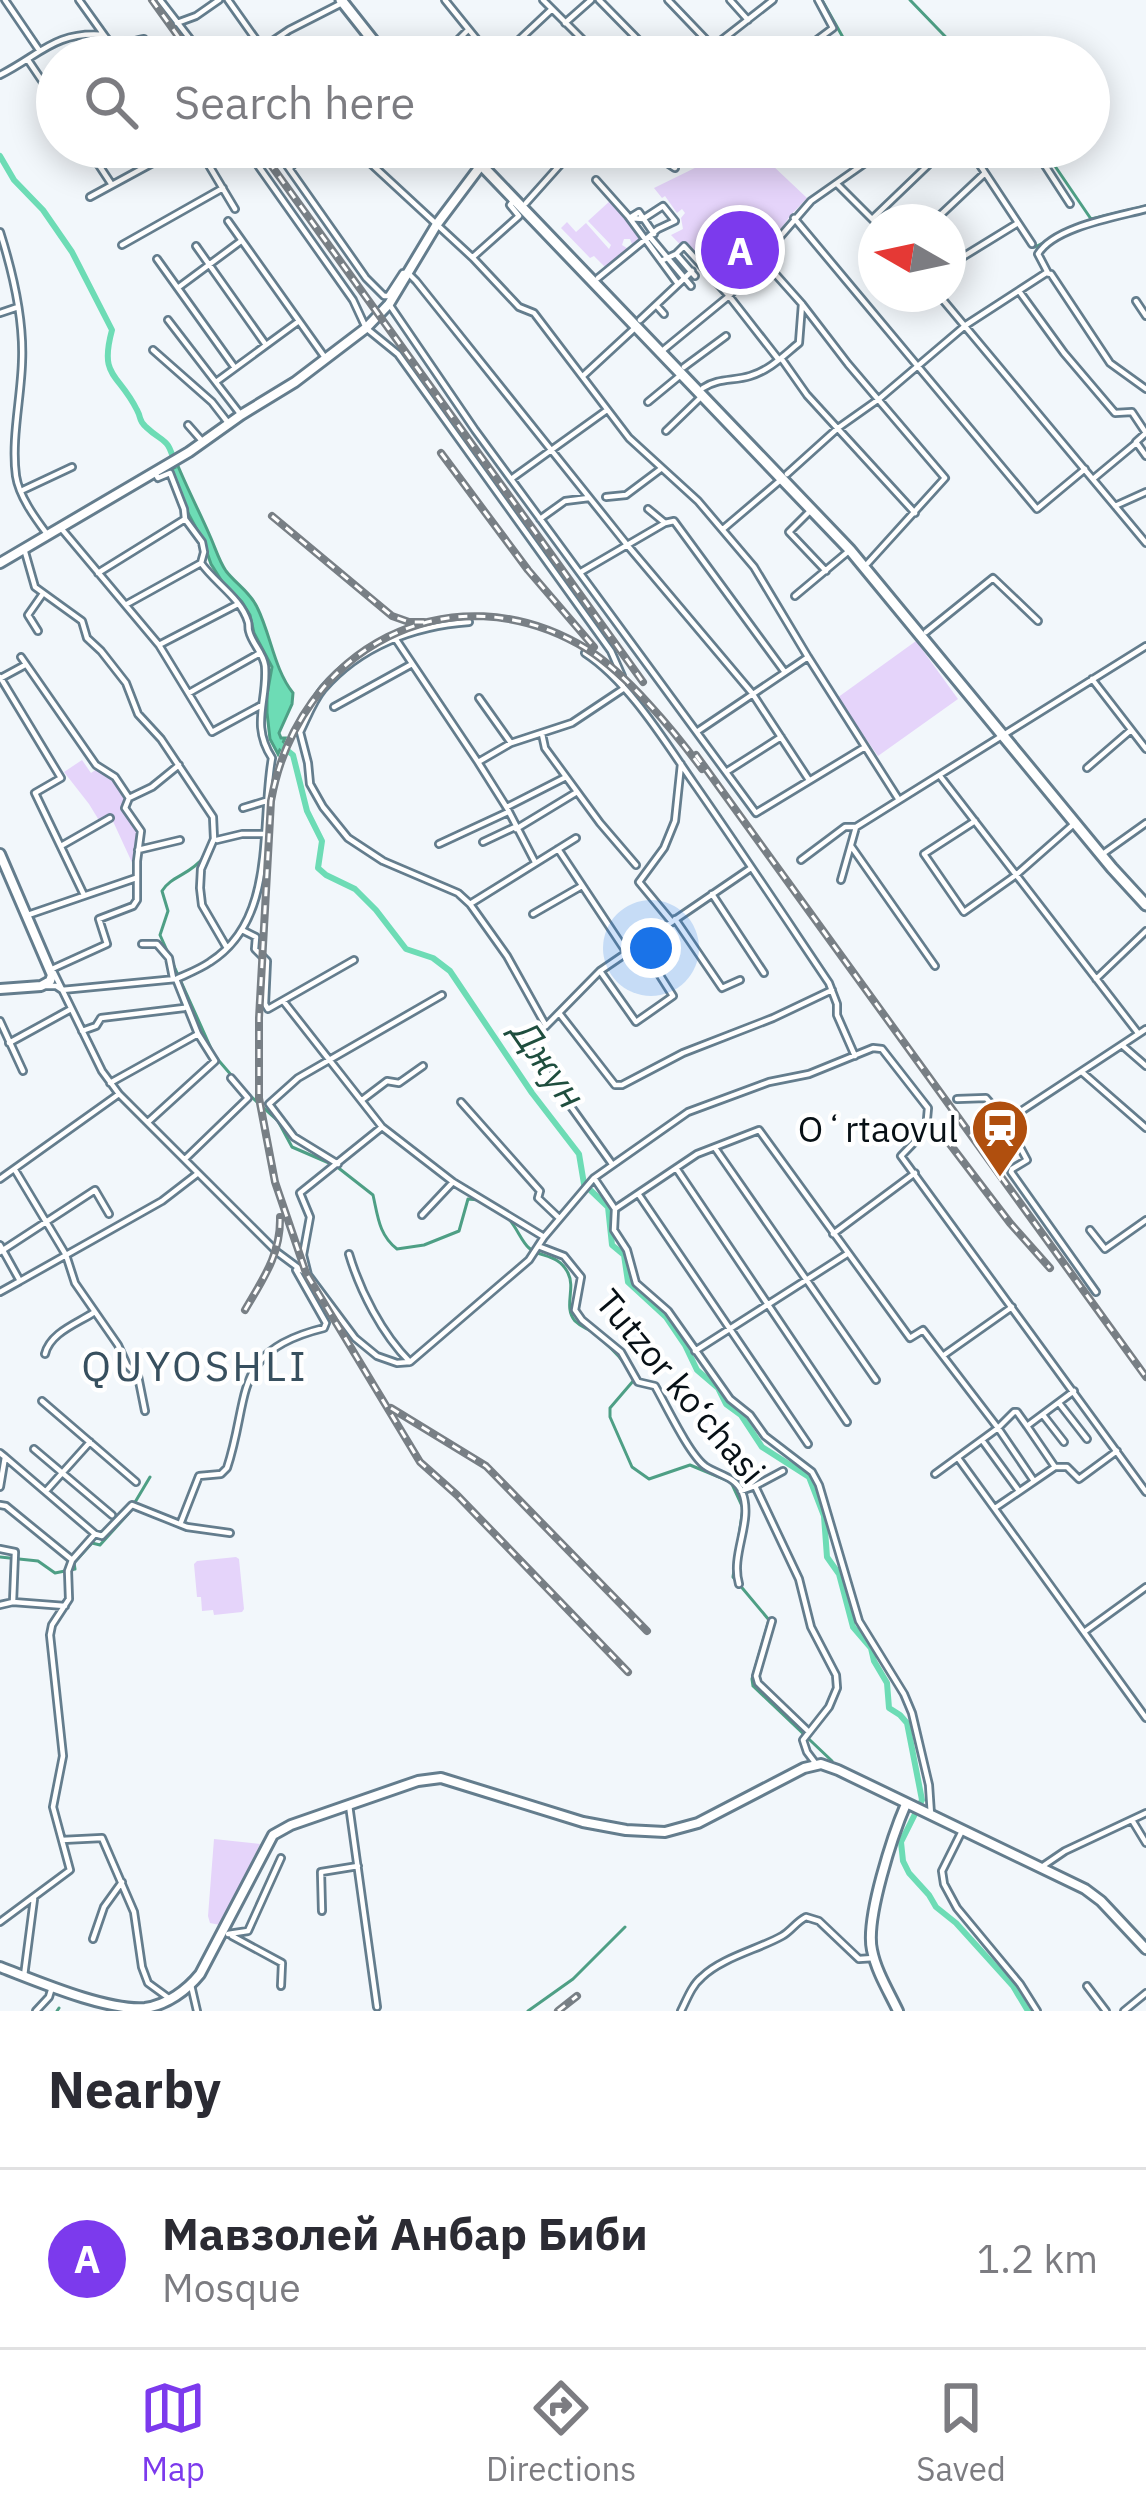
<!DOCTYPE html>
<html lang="en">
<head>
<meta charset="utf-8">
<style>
  :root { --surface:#fff; --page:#f7f7f7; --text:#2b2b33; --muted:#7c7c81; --line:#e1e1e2; --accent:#7c3aed }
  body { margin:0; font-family:"IBM Plex Sans",sans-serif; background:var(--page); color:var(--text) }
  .compass { position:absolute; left:858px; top:204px; width:108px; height:108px; border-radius:50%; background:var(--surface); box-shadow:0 6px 30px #0003; rotate:279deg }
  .you { position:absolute; left:651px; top:948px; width:42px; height:42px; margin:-30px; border:9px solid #fff; border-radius:50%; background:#1a73e8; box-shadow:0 0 0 18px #1a73e833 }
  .badge { display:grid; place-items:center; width:78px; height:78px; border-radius:50%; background:var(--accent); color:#fff; font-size:39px; font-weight:700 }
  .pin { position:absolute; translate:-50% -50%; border:6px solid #fff; box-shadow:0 3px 12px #0006 }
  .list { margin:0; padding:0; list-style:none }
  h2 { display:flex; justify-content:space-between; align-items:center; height:156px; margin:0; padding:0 48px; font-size:51px }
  h2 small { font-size:39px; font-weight:400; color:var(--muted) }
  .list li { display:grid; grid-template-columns:78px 1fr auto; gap:36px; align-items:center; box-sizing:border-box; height:180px; padding:0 48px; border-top:3px solid var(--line) }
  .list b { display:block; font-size:45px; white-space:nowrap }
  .list p { margin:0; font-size:39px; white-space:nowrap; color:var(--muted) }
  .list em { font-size:39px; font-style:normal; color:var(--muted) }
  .icon { flex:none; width:66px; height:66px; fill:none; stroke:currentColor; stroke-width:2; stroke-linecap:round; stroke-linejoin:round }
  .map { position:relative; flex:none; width:1146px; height:2011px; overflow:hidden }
  .search { position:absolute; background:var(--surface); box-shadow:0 6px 30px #0003; left:36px; right:36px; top:36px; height:132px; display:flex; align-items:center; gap:30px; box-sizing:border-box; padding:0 42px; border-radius:66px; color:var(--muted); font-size:45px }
  .sheet { height:336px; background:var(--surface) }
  nav { display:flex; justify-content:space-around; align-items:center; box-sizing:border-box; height:168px; border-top:3px solid var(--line); background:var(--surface); font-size:33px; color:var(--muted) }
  nav a { display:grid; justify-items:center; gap:6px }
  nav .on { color:var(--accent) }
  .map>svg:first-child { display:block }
  .green { fill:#e5d4fa }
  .water { fill:#6ddcb5; stroke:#4e9f85; stroke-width:3 }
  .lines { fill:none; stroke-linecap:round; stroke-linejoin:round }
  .stream { stroke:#4e9f85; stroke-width:3 }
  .canal { stroke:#6ddcb5; stroke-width:6 }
  .street-casing { stroke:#647d8d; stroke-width:10 }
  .secondary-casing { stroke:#647d8d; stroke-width:14 }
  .primary-casing { stroke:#647d8d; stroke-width:15 }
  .street { stroke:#fff; stroke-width:4.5 }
  .secondary { stroke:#fff; stroke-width:8 }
  .primary { stroke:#fff; stroke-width:9 }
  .rail-casing { stroke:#787f85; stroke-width:8 }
  .rail { stroke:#fff; stroke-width:3; stroke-dasharray:9; stroke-linecap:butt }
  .labels { text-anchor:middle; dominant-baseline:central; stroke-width:9; stroke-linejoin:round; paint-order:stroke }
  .poi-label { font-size:36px; fill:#071016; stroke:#fff; text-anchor:end }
  .street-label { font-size:36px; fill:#071016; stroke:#fff }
  .water-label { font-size:39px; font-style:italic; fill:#1f4e3e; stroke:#fff }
  .quarter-label { font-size:42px; letter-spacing:3px; fill:#38505f; stroke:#fff }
</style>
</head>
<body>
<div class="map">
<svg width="1146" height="2011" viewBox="0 0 1146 2011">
  <rect width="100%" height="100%" fill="#f2f7fb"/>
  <path class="green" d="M737 147H753L807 198 790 216 761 258 727 296C709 275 689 254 671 235L683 229 681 218 685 213 682 209 677 213 665 196 662 198 654 188 709 161 720 166Z
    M611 200 643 240 633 247 630 239H624L622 245 630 250 605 267 594 256 590 258 561 228 567 222 576 232 586 223 609 249 611 245 588 221Z
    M916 641 958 699 878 756 837 698Z
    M82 760 91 773 97 769 115 779 126 797 124 810 139 831 135 869 111 817 100 822 89 804 64 772Z
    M236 1557 239 1559 244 1609 242 1612 214 1615 213 1610 202 1611 201 1597H197L194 1564 197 1561Z
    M214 1839 260 1844 220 1925 210 1923 208 1916Z"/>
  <path class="water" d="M178 466C188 490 200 513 210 536 215 547 219 561 226 571 236 584 250 592 257 607 271 635 274 669 293 693L292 704 279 733 281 738H285L278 754 270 739 267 713V695L272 667 254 633 250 615 242 602 223 583 211 564 203 541 180 498 170 470Z"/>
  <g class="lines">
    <path class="stream" d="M822 0 854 57
      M910 0 965 57
      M1042 147 1091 219
      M1080 225 1091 219 1146 206
      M1035 247 1049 240
      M204 857C190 875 171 876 162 891L168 911 160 935 214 1055 244 1090 278 1121 292 1147 336 1166 373 1195C378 1217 379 1235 397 1249L424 1245 459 1231 468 1199 479 1200
      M507 1217C517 1227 521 1241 529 1248 540 1258 558 1253 568 1273 576 1289 563 1307 575 1321 580 1326 584 1327 591 1331 604 1341 616 1352 626 1365
      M631 1373 634 1380 610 1408V1417L632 1467 649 1479 690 1465 731 1482 743 1508 733 1577 769 1620 752 1679 753 1686 832 1761
      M0 1557 38 1561 55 1573 75 1569 74 1563 92 1543 100 1545 128 1514 150 1477
      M57 2011 59 2008
      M528 2011 573 1979 625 1927"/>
    <path class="canal" d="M0 156 14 180 43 210 72 252 112 330C99 378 118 372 137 410 142 419 138 420 146 427 164 444 168 436 175 465
      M278 743 293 755 307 811 322 841 318 868 326 875 355 889 376 910 406 949 433 958 450 971 532 1093 579 1154 584 1184 608 1207 612 1245 624 1255 628 1282 666 1317 685 1345 697 1370 718 1388 726 1404 741 1415 762 1447 809 1477 824 1516 827 1557 839 1574 853 1627 871 1648 874 1661 887 1683 889 1708 900 1715 907 1723 922 1800 901 1842 903 1861 909 1873 929 1895 936 1907 956 1923 1013 1986 1028 2011"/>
    <g class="street-casing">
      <path id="street" d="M5 0 39 50
        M79 0 104 35
        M160 0 204 57
        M228 0 262 48
        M445 0 491 57
        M543 0 600 57
        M599 0 655 57
        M668 0 713 47
        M730 0 748 20
        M177 23 196 16 219 0
        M565 23 591 0
        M249 57 289 30 342 3
        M441 57 468 30
        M501 57 552 9
        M700 57 773 0
        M794 57 833 28 818 0
        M28 60 57 103
        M0 75C40 55 55 31 104 35 116 53 127 41 144 39L158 57
        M87 147 112 185
        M198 147 235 209
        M245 147 353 300 366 328 398 354 611 651 622 676 623 689
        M274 147 366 278 384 296H388L403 273H408L416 281 628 546 752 693 809 780
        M353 147 473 258 519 307 534 313 629 438 698 501 754 567 808 657 899 800
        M587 147 599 156 610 147
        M643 147 675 168
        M699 147 721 163
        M968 147 1032 244
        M1033 147 1070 204
        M404 153 410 147
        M290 168 309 147
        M596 180 628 216 678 284
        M838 185 876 223
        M90 197 182 147
        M526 203 576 147
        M631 217 639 212 654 234
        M794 218 1037 509 1085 469
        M872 219 947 147
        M228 221 326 359
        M933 222 985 173
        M0 232C13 273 24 318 22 362 21 398 11 440 16 476 19 496 35 518 47 534
        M650 237 691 286
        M122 245 223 188
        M196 246 266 345
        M676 254 695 276
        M473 257 519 216 510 205 514 200
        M157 259 235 368
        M762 259 802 304 848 364 945 478 868 563
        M661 261 676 254 684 246 729 296 779 360
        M948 266 1018 223
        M1048 273 1038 254C1054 227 1116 217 1146 209
        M598 278 658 229 675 221 663 206 643 219 630 218
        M179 287 241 241
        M1019 291 1064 353 1115 413 1132 412 1146 433 1136 442 1146 456
        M938 294 1146 543
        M1136 301 1146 316
        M389 304 475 430 756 813 865 747
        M656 305 664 314
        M0 313 18 307
        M168 320 241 415
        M640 320 692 271
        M153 350 212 402 229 424
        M662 351 729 296 811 201 888 147
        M781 358 807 395 915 513
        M684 367 726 336
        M584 375 637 326
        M216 382 299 321
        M703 388C717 378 734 381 750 376 770 370 783 356 799 343L802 304
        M648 402 682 374
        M188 425 202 441
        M666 431 700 398
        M155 473 158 478 170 473 184 509 185 519 202 542 204 552 201 563C215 583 241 598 248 622 249 625 248 628 249 631 252 644 263 652 265 666 268 701 250 724 272 758 260 825 277 920 210 962 200 969 187 974 176 979
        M787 474 838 428 879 399 966 325 1046 273 1051 274 1110 363 1146 389
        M511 479 607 410
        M1093 479 1135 444
        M23 490 72 467
        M606 497 626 495 662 468
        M1115 506 1146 492
        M648 509 665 523
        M810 511 789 532 826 571
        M540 519 565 501 589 498
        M60 527 159 645 212 732 260 706
        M723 529 783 478
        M25 552 35 587 82 621 87 638 101 651 126 683 138 714 161 739 213 817 214 839 201 869 200 888 202 905 227 948
        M581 572 665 523 674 521 784 671
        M98 573 185 519
        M795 596 850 550
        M127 604 201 563
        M469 622C414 626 360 646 323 689 313 701 307 718 300 732L308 763 310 784 323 807 348 838 383 861 458 893 470 904 507 956 546 1026
        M38 631 28 615 42 595
        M926 632 993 578 1038 621
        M395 638 478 762 507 808 535 862
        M159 645 238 604
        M585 653C628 681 664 740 693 782 739 848 784 916 829 983L837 1004V1015L855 1056
        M21 657 96 765 115 777 129 798 125 808 141 831 137 861V900L133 906 99 919 107 944 52 969 102 1071 119 1094 277 1252 308 1275 355 1338 377 1356 397 1363 410 1362 529 1260 544 1237 594 1178 688 1112 769 1082 809 1074 873 1048 882 1049 928 1108 926 1130 901 1156 1146 1492
        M0 677 61 778 35 793 84 895
        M1 678 25 665
        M1092 679 1146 749
        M189 693 260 653
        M479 698 511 743
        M334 707 412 664
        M698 731 808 657
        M542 734 545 748 600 823 636 865
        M480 761 511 743 572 723 623 689
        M1087 768 1131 730
        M726 772 781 737
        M940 776 1138 1033
        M129 798 152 787 179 765
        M507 807 566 777
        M243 808 266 801
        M975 821 924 854 964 912 1016 875 1075 823
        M516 829 577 792
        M217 840 242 834H264
        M483 842 515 827
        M439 844 508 812
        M61 846 110 818
        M851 846 935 966
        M558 849 627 953
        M138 850 180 840
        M1104 853 1146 823
        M801 860 845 827H856L1146 646
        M841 880 856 827
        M712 894 764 973
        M470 904 576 838
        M533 914 580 887
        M28 915 136 878
        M675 919 722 988 740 980
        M672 922 639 882 664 848 675 821 681 764
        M242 930 256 937 255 949 267 961 265 1004 268 1009 354 960
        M142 944H157L169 958 173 978
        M600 971 636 1022 673 996 640 944
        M1096 979 1146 931
        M43 986H56L62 990 176 979 198 1034 215 1061 148 1122
        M284 1002 382 1127 453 1182 544 1237
        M559 1013 615 1085H622L683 1053 773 1018 832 990
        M0 1021 23 1071
        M82 1031 96 1026 101 1018 184 1008
        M9 1043 71 1009
        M1123 1046 1146 1066
        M1083 1073 1146 1128
        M110 1083 198 1034
        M957 1099 986 1098 1006 1121 1027 1160 1012 1169 1011 1172 1096 1292
        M362 1100 387 1081 399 1083 423 1066
        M461 1102 540 1191 538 1198 559 1218
        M1006 1121 1146 1029
        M715 1148 876 1380
        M185 1159 248 1098 231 1078
        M338 1164 294 1137 269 1104 298 1078 442 995
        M612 1164 524 1041 546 1026 600 971 751 868
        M676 1168 847 1422
        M15 1170 66 1255 75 1283 118 1345 127 1365 138 1376 145 1411
        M594 1178 615 1209 614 1230 627 1250 636 1283 668 1311 730 1399 750 1415 765 1436 812 1472 819 1485 859 1621 904 1694 912 1713 929 1785 931 1815
        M0 1179 119 1094
        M639 1195 808 1444
        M615 1209 697 1154 759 1130 910 1338 923 1330 998 1428 1034 1481
        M422 1215 453 1182
        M1090 1230 1105 1249 1146 1220
        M833 1234 915 1173
        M0 1245 20 1281 0 1292
        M538 1246 564 1256 581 1277 575 1310 582 1320 621 1352 638 1382 655 1386C666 1405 689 1454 705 1466 718 1475 735 1476 742 1492 754 1521 730 1554 739 1584
        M0 1252 95 1190 109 1214
        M349 1254C360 1291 382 1334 410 1362
        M308 1275 303 1255 310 1217 300 1193 382 1127
        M20 1281 162 1201 197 1174
        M695 1351 847 1254
        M45 1354C50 1333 76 1324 93 1313
        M944 1355 1012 1307
        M42 1401 136 1482
        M1059 1403 1087 1439
        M1043 1415 1064 1442
        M1027 1426 1055 1467H1067L1079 1479 1117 1451
        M982 1440 1019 1491
        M34 1449 112 1515
        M0 1453 5 1457 0 1487
        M5 1457 95 1534
        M958 1458 1146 1718
        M935 1474 998 1428 1014 1412H1017L1027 1426 1074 1391
        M755 1486 783 1471
        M46 1491 90 1442
        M741 1491 755 1486 799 1579 811 1627 836 1675 837 1688 829 1707 803 1740 807 1752 816 1764
        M0 1505 6 1506 71 1559
        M995 1508 1055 1467
        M181 1522 199 1476 221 1474 227 1468C251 1396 230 1351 324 1328L326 1323 296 1270
        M0 1549 15 1552 13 1602 0 1605
        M13 1602 65 1606
        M772 1621 756 1676 758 1683 809 1732
        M1084 1632 1146 1587
        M349 1805 377 2007
        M1132 1820 1146 1843
        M962 1831 942 1871 944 1884 957 1908 1020 1984 1037 2011
        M62 1840 102 1838 134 1912 142 1967 148 1983 170 1999
        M1040 1868 1065 1851 1146 1813
        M322 1911 321 1872 358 1866
        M0 1922 70 1870 53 1807 63 1756 50 1635 52 1625 69 1599 68 1571 72 1560 95 1534 102 1536 132 1505 187 1527 230 1533
        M228 1934 248 1931 281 1858
        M232 1936 282 1963 281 1986
        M93 1939 104 1907 122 1882
        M24 1976 34 1899
        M191 1985 197 2011
        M1087 1986 1106 2011
        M36 2011 49 1997 52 1987
        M681 2011C687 1999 692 1985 702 1977 721 1958 759 1949 782 1936 791 1931 796 1922 806 1917L819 1921 859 1959 874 1958
        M1124 2011 1146 1993"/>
    </g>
    <g class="secondary-casing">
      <path id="secondary" d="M0 563 189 452 241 415 295 382 366 328 389 304 437 224 485 160
        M0 854 52 975 50 981 41 986 0 989
        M0 1967C37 1981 106 2011 145 2008 167 2005 187 1990 200 1974L273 1835 291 1825 418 1781 441 1778 583 1822 626 1830 665 1832 698 1823 804 1768 821 1764 838 1770 1085 1889 1101 1901 1146 1949
        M898 2011C889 1992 876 1971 872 1950 865 1919 893 1834 906 1804"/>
    </g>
    <g class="primary-casing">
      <path id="primary" d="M341 0 386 57
        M464 147 850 550 1112 868 1146 905"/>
    </g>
    <use href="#street" class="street"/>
    <use href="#secondary" class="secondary"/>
    <use href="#primary" class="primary"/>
    <g class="rail-casing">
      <path id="rail" d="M152 0 193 57
        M258 147 643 682
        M441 453 528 570 594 647
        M272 516 392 616 409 622H424
        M696 755 1146 1377
        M946 1139 1010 1223 1050 1268
        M245 1310C263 1279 281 1254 280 1217
        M391 1408 486 1466 647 1631
        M628 1672 457 1495 420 1462 306 1273 275 1182 259 1098V1018L271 801C298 649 450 566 587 649 627 674 674 731 702 769
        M558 2011 577 1996"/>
    </g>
    <use href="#rail" class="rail"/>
  </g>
  <defs>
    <g id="station-pin" transform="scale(3)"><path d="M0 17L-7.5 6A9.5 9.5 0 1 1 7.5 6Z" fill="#b04f0e" stroke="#fff"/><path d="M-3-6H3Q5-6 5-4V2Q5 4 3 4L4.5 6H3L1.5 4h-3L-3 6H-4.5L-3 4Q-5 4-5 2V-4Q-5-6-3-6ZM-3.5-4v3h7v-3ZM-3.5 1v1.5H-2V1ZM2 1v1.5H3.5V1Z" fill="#fff"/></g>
  </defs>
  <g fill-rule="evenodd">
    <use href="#station-pin" x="1000" y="1128"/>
  </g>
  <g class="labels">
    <g class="poi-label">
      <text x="958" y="1128">Oʻrtaovul</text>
    </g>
    <g class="street-label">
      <text transform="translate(681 1386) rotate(50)">Tutzor ko‘chasi</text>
    </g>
    <g class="water-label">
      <text transform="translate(549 1064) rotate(55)">Джун</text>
    </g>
    <g class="quarter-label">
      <text x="195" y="1365">QUYOSHLI</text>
    </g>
  </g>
</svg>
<svg class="compass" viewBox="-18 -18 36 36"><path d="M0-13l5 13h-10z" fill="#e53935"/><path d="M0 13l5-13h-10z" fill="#7c7c81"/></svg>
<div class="you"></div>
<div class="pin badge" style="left:740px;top:250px">A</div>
<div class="search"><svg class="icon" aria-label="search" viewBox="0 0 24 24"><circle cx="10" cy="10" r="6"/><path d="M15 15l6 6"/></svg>Search here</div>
</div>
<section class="sheet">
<h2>Nearby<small></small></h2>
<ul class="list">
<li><span class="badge">A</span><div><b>Мавзолей Анбар Биби</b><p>Mosque</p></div><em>1.2 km</em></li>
</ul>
</section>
<nav>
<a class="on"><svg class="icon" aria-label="map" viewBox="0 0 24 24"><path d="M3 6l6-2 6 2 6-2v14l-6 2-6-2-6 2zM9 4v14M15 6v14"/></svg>Map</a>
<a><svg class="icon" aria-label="directions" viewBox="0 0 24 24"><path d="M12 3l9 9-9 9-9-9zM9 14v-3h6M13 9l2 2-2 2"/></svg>Directions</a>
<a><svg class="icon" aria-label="saved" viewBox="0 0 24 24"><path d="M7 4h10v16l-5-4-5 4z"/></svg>Saved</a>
</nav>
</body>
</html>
